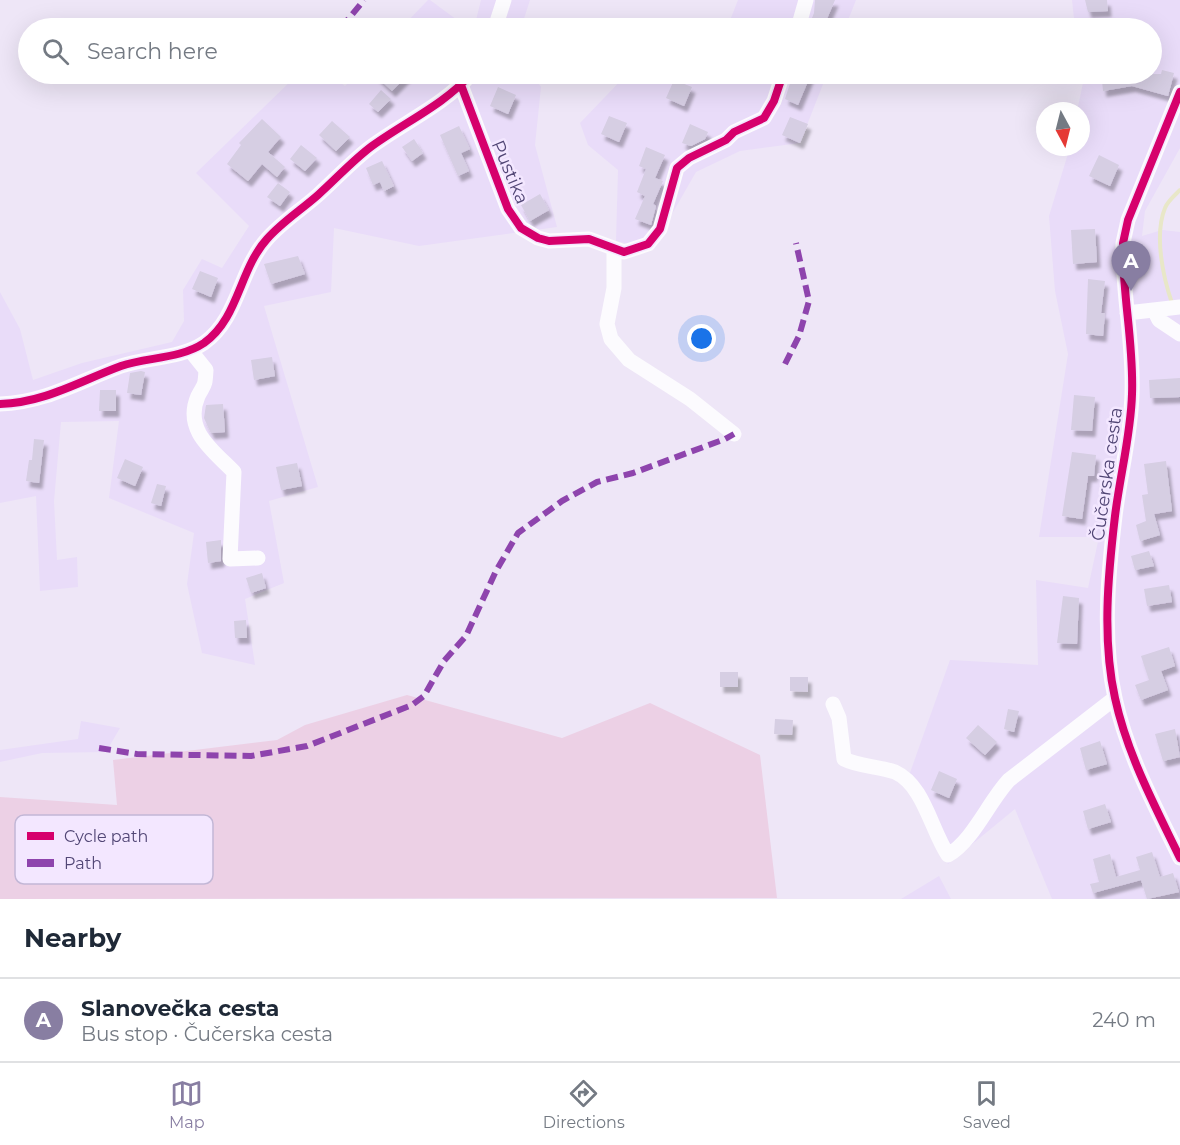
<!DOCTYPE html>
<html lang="en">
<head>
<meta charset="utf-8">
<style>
  :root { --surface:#fff; --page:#f2f2f3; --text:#1f2937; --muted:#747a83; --line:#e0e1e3; --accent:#887ea2 }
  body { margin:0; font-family:Montserrat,sans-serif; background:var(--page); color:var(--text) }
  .compass { position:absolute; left:1036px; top:102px; width:54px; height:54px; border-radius:50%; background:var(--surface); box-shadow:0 6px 24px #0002; rotate:173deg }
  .you { position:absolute; left:702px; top:339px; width:21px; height:21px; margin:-15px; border:4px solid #fff; border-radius:50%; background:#1a73e8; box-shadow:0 0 0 9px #1a73e833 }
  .badge { display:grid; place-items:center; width:39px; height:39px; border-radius:50%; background:var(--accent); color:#fff; font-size:20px; font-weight:700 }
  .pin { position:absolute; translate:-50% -50px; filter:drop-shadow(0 2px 3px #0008) }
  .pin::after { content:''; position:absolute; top:32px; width:21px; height:18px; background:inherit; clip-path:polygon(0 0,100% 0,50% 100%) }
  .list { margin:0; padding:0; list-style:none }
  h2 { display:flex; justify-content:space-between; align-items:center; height:78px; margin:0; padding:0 24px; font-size:26px }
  h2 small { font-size:20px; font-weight:400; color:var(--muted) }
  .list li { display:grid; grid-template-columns:39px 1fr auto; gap:18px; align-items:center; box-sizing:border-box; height:84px; padding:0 24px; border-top:2px solid var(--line) }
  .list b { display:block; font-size:22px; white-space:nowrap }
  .list p { margin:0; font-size:20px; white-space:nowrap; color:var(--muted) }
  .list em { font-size:20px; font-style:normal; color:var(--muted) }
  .icon { flex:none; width:33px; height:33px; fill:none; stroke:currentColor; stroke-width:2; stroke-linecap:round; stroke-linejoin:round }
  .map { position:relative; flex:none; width:1180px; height:899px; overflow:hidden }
  .search { position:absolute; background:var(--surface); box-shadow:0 6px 24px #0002; left:18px; right:18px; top:18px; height:66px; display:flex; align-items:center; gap:15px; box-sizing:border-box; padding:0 21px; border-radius:33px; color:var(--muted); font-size:22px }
  .sheet { height:162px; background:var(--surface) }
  nav { display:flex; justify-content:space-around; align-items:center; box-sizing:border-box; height:84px; border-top:2px solid var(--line); background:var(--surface); font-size:16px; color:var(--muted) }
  nav a { display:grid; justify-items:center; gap:3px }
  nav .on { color:var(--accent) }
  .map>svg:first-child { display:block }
  .residential { fill:#e9dcf9 }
  .green { fill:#ecd0e5 }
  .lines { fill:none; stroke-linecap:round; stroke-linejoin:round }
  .stream { stroke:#e8e7c8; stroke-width:4 }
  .building { fill:#d6cee3; filter:url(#shadow) }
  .minor { stroke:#fcfbfe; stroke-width:15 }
  .quiet { stroke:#8e44ad; stroke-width:6; stroke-dasharray:12 6; stroke-linecap:butt }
  .cycleway-casing { stroke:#f3e7ff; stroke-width:11 }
  .cycleway { stroke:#d6006c; stroke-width:8 }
  .labels { text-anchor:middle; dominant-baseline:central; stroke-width:5; stroke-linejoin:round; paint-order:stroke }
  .street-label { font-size:18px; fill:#514675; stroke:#f3e7ff }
  .key { fill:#f3e7ff; stroke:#c2b7d6; stroke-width:1.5 }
  .key-label { font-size:16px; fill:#514675 }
</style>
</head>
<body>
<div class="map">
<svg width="1180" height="899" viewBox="0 0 1180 899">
  <defs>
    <filter id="shadow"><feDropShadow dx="3.5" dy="6" stdDeviation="1.5" flood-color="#0004"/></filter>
  </defs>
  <rect width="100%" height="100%" fill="#eee6f7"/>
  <path class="residential" d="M428 0H430L468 28H401Z
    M481 0H530L521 28H474Z
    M738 0H856L845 28H727Z
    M1072 0H1180V148L1145 211 1142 236 1162 230 1180 232V899H1052L1015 809 948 864 906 784 950 660 1038 665 1036 580 1088 588 1099 537H1039L1068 354 1055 291 1049 216 1070 147H1081V111H1077L1083 83 1082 74H1152V28H1075Z
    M298 74H329L345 86 358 74H532L541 87 535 145 557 227 419 246 334 228 331 292 264 306 318 487 269 501 284 583 245 599 255 665 202 653 187 584 194 533 109 498 119 421 61 422 54 501 57 560 77 557 78 587 40 591 36 496 0 503V292L20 329 33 380 82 363 172 342 184 321 183 290 202 259 222 268 249 226 196 173Z
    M627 74H827L800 143 740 151 696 172 652 249 616 241 618 170 588 145 580 123Z
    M81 721 120 728 106 752 42 753 0 762V750L78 739Z
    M939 876 951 899H901Z"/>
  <path class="green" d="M407 695 562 738 650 703 760 755 777 898 0 899V797L117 805 113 760 277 740 305 725Z"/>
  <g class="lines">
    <path class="stream" d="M1172 303C1163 277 1154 235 1165 208 1167 202 1175 195 1180 190"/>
  </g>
  <path class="building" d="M815 0H835L823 28H808L814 13Z
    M1085 0H1107L1108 11 1088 12Z
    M1162 70 1174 73 1168 96 1132 86 1103 91 1102 80 1135 74H1161Z
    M374 74H409L392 91Z
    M793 74H811L798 105 785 99Z
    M674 80 692 87 684 106 666 98Z
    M498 87 516 95 508 114 490 106Z
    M381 90 391 99 378 112 369 104Z
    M609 116 627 123 619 142 601 134Z
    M790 117 808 124 800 143 782 135Z
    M262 119 281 137 268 152 285 167 277 177 262 164 248 181 227 164 241 145 239 143Z
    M332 121 350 137 336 151 319 135Z
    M690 124 708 132 705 139 691 146 682 143Z
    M459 126 470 149 461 153 469 171 458 176 440 135Z
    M414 139 423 153 412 161 402 147Z
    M301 145 317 158 305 171 290 159Z
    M646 147 665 155 655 178 663 181 653 204 656 206 651 225 635 219 645 196 637 192 646 169 639 166Z
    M1099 155 1119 165 1110 186 1089 176Z
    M382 161 394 186 384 191 380 182 373 185 366 168Z
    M278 183 290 192 280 206 267 197Z
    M540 194 549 210 530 221 521 205Z
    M1095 229 1097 262 1073 264 1071 230Z
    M298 256 305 274 271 284 264 264Z
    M200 271 218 278 211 297 192 289Z
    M1088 279 1105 281 1101 313H1105L1103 336 1086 334Z
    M272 357 275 376 254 380 251 360Z
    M141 371 145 372 141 395 127 393 130 373Z
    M1180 378V397L1150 398 1149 380Z
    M100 390H116V411H99Z
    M1074 395 1095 397 1092 431 1071 430Z
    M223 404 225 432 211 433 204 418 206 405Z
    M34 439 44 440 39 483 26 481 29 460H32Z
    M1072 452 1096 455 1094 476H1088L1082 519 1062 516Z
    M125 459 143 467 135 486 117 478Z
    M1166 461 1172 511 1154 514 1160 535 1140 541 1136 525 1146 521 1142 495 1148 494 1144 464Z
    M297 463 302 486 281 490 276 467Z
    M157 484 166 486 161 506 151 503Z
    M221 540V561L208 563 206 542Z
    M1149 551 1154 566 1135 570 1131 556Z
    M262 573 266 588 251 593 246 578Z
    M1169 585 1172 602 1147 606 1144 589Z
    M1063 596 1079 598 1077 644 1057 643Z
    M246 620 247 638H235L234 621Z
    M1169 647 1175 666 1161 671 1168 690 1141 700 1135 685 1149 680 1141 656Z
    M720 672H738V687H720Z
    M790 677H808V692L790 691Z
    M1008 709 1019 711 1014 732 1004 729Z
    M775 719 793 720 792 735 774 734Z
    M978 725 997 742 985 755 966 738Z
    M1175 729 1180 757 1163 761 1155 734Z
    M1100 741 1107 764 1086 770 1080 748Z
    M939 771 957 779 949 798 931 790Z
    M1105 804 1111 822 1088 829 1083 811Z
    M1152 852 1160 877 1173 873 1179 892 1147 899 1141 880 1093 893 1090 884 1099 882 1093 859 1110 854 1116 877 1140 870 1136 857Z"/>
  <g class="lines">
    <path class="minor" d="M495 28 504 0
      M798 28 806 0
      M461 85 508 209 521 228 538 238 549 241 589 239 624 252 648 244 660 229 677 168 689 158 726 140 734 132 764 118 774 101 783 74
      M1180 92 1128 220 1123 243C1122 294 1134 343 1132 394 1131 434 1120 475 1115 516 1108 575 1102 639 1115 698 1127 754 1155 806 1180 858
      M614 249V288L607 324 611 339 629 360 690 399 734 434
      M1154 310 1159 320 1180 334
      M1127 313 1180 307
      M190 350 206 370C205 387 205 383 198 396 183 431 214 451 234 472L230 559 258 558
      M0 404C44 403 80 381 121 366 147 357 180 359 204 343 239 318 239 270 267 239 282 222 301 210 318 195 336 179 353 160 372 146 405 122 445 104 471 74
      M833 704 839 718 844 759C860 767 879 766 895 772 924 785 931 830 948 855 973 841 989 801 1009 780L1115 698"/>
    <path class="quiet" d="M341 28 364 0
      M785 364 799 336 809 301 796 243
      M99 748 137 754 251 756 307 746 412 705 424 696 444 661 466 636 496 571 518 533 562 501 597 482 633 473 725 439 734 434"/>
    <g class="cycleway-casing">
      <path id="cycleway" d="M461 85 508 209 521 228 538 238 549 241 589 239 624 252 648 244 660 229 677 168 689 158 726 140 734 132 764 118 774 101 783 74
        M1180 92 1128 220 1123 243C1122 294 1134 343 1132 394 1131 434 1120 475 1115 516 1108 575 1102 639 1115 698 1127 754 1155 806 1180 858
        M0 404C44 403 80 381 121 366 147 357 180 359 204 343 239 318 239 270 267 239 282 222 301 210 318 195 336 179 353 160 372 146 405 122 445 104 471 74"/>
    </g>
    <use href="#cycleway" class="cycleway"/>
  </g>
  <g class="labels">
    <g class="street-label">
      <text transform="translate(510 172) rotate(67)">Pustika</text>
      <text transform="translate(1107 474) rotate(-82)">Čučerska cesta</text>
    </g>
  </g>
  <rect x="15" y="815" width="198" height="69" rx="9" class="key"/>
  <rect x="27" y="832" width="27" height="8" fill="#d6006c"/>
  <rect x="27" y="859" width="27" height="8" fill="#8e44ad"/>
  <g class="key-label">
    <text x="64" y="842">Cycle path</text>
    <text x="64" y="869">Path</text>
  </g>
</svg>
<svg class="compass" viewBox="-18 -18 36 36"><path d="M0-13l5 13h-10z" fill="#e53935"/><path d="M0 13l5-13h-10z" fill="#747a83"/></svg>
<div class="you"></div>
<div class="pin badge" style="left:1131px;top:291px">A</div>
<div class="search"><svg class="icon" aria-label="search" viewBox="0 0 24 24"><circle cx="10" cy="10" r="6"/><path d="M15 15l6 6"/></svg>Search here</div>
</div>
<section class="sheet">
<h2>Nearby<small></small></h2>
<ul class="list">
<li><span class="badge">A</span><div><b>Slanovečka cesta</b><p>Bus stop · Čučerska cesta</p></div><em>240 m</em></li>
</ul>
</section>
<nav>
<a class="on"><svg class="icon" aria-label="map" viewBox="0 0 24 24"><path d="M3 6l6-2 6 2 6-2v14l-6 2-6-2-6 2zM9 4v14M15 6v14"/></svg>Map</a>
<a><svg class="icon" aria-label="directions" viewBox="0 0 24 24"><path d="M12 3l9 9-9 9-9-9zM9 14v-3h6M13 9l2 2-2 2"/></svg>Directions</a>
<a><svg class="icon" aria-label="saved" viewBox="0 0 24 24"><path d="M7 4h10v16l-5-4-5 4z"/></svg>Saved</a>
</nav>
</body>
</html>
